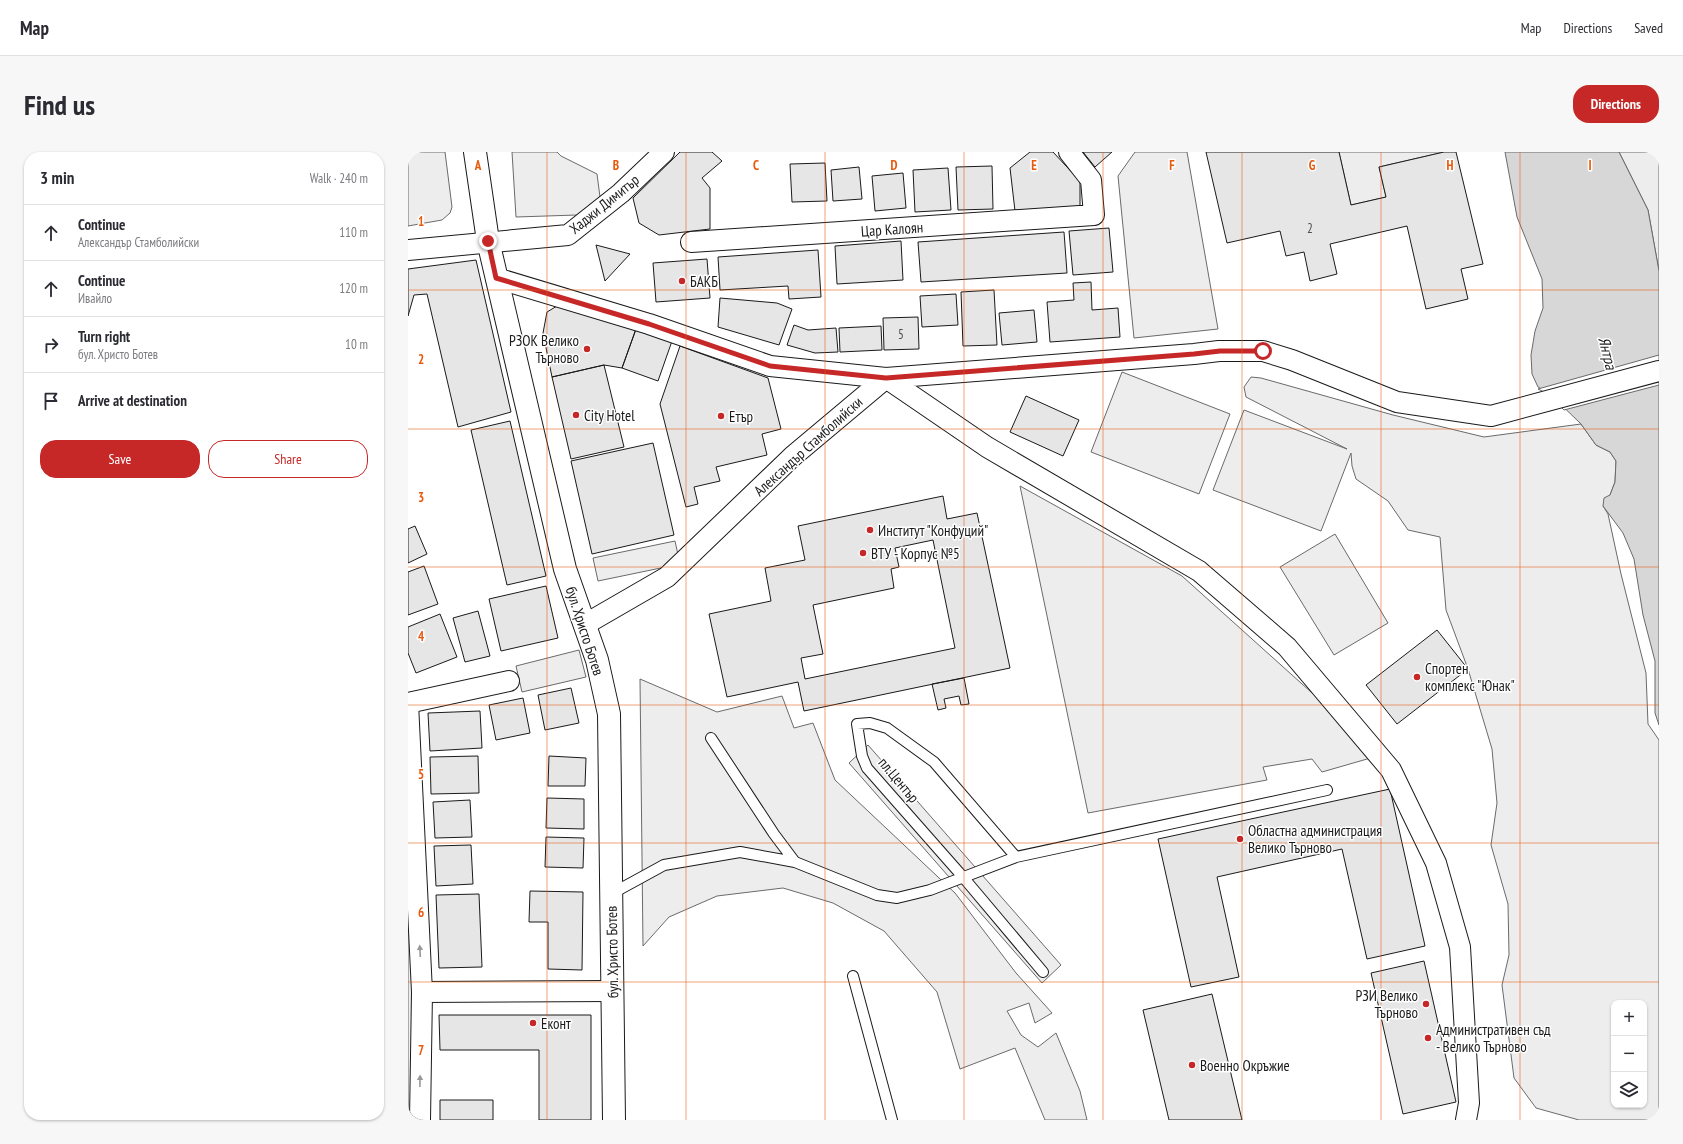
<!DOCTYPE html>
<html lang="en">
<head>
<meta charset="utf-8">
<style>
  :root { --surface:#fff; --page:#f7f7f7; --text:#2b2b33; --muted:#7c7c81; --line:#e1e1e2; --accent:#c62828 }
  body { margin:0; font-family:"PT Sans Narrow",sans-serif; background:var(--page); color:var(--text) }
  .controls { position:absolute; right:12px; bottom:12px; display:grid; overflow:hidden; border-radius:8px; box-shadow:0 1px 3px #0004 }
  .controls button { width:36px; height:36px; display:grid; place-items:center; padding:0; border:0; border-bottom:1px solid var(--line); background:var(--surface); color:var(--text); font:20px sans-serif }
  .stop { position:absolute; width:12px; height:12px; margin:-9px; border:3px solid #c62828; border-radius:50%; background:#fff }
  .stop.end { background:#c62828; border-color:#fff; box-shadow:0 1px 4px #0008 }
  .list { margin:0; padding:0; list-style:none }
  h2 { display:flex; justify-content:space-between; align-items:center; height:52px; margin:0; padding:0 16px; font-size:17px }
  h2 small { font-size:13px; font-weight:400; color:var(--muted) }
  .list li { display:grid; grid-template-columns:26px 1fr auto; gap:12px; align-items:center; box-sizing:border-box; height:56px; padding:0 16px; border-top:1px solid var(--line) }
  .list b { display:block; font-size:15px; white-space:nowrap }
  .list p { margin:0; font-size:13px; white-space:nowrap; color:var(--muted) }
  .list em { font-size:13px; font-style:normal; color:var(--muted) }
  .actions { display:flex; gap:8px; padding:12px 16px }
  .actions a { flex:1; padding:9px 0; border:1px solid var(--accent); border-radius:16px; text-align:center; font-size:14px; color:var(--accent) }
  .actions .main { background:var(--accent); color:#fff }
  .icon { flex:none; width:22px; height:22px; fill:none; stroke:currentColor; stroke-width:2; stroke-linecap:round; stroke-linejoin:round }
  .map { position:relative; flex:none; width:1251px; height:968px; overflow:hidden; border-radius:16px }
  header { display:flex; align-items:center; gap:24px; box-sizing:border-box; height:56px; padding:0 20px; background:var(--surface); border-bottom:1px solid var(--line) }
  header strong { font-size:19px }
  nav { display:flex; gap:22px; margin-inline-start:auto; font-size:14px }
  .intro { display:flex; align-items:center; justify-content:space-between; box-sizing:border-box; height:96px; padding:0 24px }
  h1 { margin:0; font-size:28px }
  .button { padding:10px 18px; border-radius:16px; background:var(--accent); color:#fff; font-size:14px; font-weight:700 }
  main { display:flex; gap:24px; padding:0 24px }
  aside { flex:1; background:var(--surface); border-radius:16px; box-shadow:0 1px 3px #0004 }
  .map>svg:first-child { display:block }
  .built { fill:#ededed; stroke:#6a6a6a; fill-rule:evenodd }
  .water { fill:#d7d7d7; stroke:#6a6a6a }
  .pier { fill:#fff; stroke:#6a6a6a }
  .building { fill:#e6e6e6; stroke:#1a1a1a; fill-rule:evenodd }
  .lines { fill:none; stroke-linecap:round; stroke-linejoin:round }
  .lane-casing { stroke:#1a1a1a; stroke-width:12 }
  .street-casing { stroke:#1a1a1a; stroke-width:22 }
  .secondary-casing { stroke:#1a1a1a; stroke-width:24 }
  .lane { stroke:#fff; stroke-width:10 }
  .street { stroke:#fff; stroke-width:20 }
  .secondary { stroke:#fff; stroke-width:22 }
  .oneway { fill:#989898 }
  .route { stroke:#c62828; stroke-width:5 }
  .grid { fill:none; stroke:#e8590c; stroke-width:1; stroke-opacity:0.55 }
  .poi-dot { fill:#c62828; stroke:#fff; stroke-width:1.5 }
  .labels { text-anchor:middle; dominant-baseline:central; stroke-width:3; stroke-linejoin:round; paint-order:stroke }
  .number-label { font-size:13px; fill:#4d4d4d }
  .street-label { font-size:15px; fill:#1a1a1a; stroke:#fff }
  .poi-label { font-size:15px; fill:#1a1a1a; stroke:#fff; text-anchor:start }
  .water-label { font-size:16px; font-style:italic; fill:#1a1a1a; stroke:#fff }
  .grid-label { font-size:13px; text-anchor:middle; font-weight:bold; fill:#e8590c; stroke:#fff; stroke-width:3; stroke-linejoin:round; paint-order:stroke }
</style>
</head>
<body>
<header>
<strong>Map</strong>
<nav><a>Map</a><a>Directions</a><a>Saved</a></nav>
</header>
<div class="intro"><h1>Find us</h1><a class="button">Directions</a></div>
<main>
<aside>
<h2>3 min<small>Walk · 240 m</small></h2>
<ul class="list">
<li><svg class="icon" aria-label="ahead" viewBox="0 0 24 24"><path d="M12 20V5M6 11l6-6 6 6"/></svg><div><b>Continue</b><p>Александър Стамболийски</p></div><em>110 m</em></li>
<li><svg class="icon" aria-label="ahead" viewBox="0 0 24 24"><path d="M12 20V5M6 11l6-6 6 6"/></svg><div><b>Continue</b><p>Ивайло</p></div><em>120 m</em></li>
<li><svg class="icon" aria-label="right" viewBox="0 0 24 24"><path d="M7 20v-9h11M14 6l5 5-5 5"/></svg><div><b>Turn right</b><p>бул. Христо Ботев</p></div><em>10 m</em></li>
<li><svg class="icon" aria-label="arrive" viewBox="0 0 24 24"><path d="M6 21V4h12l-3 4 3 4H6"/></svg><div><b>Arrive at destination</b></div></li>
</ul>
<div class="actions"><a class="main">Save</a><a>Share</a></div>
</aside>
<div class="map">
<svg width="1251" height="968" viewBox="0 0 1251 968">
  <rect width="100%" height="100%" fill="#fff"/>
  <path class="built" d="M0 0H37L44 55 42 61 34 68 0 74Z
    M104 0H149L153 4 189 22 192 45 169 63 108 65Z
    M727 0H779L810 177 726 186 710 24Z
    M931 0H1036L971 15 978 45 943 53Z
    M1211 0H1251V119L1240 58Z
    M714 220 822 262 791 342 683 300Z
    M843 225 853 226 985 263 1076 285 1173 272 1188 293 1202 300 1208 309 1207 330 1202 343 1195 354 1200 362 1213 422 1238 521 1240 572 1251 588V968H1171L1128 956 1106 926 1094 833 1101 803 1100 752 1083 693 1089 651 1084 597 1060 517 1038 458 1032 385 1000 378 980 349 948 327 944 314 943 301 913 379 805 338 836 258 939 297 838 245 836 235ZM1206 851H1236V953H1206Z
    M612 334 774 424 973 603 914 620 904 607 855 615 859 628 680 661Z
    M927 382 980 471 926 503 872 415Z
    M267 389 272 412 190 429 185 406Z
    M171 498 178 525 114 540 108 514Z
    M232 527 309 560 374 544 386 576 405 571 427 628 547 741 608 821 644 861 627 871 621 851 599 859 613 883 630 895 648 881 672 939 679 968H637L607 896 552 917 529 840 476 779 425 751 375 736 309 744 261 765 235 794Z
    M460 593 653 813 634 831 441 611Z
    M0 670 8 835 5 968H0Z"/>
  <path class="water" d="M1097 0H1211L1240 58 1251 119V573L1247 561V509L1235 463 1226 407 1215 381 1195 354 1196 346 1202 343 1207 330 1208 309 1202 300 1188 293 1173 272 1141 241 1130 235 1124 222 1123 203 1127 179 1135 156 1134 127 1109 65Z"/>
  <path class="pier" d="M1251 203V233L1156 258 1140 242 1130 237Z"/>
  <path class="building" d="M272 0H304L314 9 294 26 302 36V77L251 83 231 71 225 46Z
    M622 0H645L672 29V56L607 59 602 16Z
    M675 0H704L687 15Z
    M798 0H931L943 53 978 45 971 15 1036 0H1048L1075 112 1053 117 1060 147 1018 157 999 74 922 92 929 122 902 129 896 100 878 104 872 79 819 91Z
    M417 11 419 49 384 50 382 12Z
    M584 14 585 57 550 58 548 15Z
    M451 15 454 47 425 49 423 18Z
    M540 16 543 58 507 60 505 18Z
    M495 21 498 56 467 59 464 24Z
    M701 76 705 120 665 123 661 79Z
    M656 80 659 121 513 130 510 90Z
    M493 89 495 128 429 132 427 94Z
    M188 93 222 102 197 129Z
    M410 98 413 145 381 147 380 134 312 138 310 105Z
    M299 107 302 146 248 150 245 111Z
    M68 108 103 260 50 275 19 142 6 143 0 164V117Z
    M683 130 684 158 710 156 712 185 642 190 639 150 666 148 665 131Z
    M586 138 589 193 555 194 553 140Z
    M548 142 550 173 514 175 512 144Z
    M312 146 369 151 384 157 371 193 310 175Z
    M154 151 228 177 214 216 196 213 144 225 135 181 139 160Z
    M626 158 629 190 594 193 591 161Z
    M510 165 511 197 476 198 475 166Z
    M386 173 400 178 428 176 430 200 407 201 379 193Z
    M473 174 474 198 432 200 431 176Z
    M228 177 264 189 250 229 214 216Z
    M272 194 360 226 373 277 354 282 359 303 308 315 312 329 286 335 290 352 278 355 252 252Z
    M196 213 216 295 163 307 144 225Z
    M618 244 671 268 655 304 602 280Z
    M102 269 138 424 99 433 63 278Z
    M245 291 266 383 184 402 163 309Z
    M535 344 539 367 569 361 602 516 396 559 390 530 319 545 301 462 363 449 357 416 397 408 390 374ZM525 388 547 496 397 527 393 506 415 502 405 453 486 436 483 417 491 415 487 396Z
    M7 374 19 402 0 411V377Z
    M16 414 30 452 0 463V420Z
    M138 434 150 486 93 499 81 447Z
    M70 459 82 504 57 510 45 466Z
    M32 462 49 505 8 521 0 501V475Z
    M1029 478 1060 517 989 572 958 533Z
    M556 526 561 552 553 553 551 544 536 547 538 556 530 558 524 532Z
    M163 536 171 571 137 578 130 543Z
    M115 546 122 581 88 588 81 553Z
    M72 559 74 596 22 599 20 561Z
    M70 604 71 641 23 642 22 605Z
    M141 604 178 606 177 634H140Z
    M982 637 1017 794 959 807 934 697 809 725 831 825 783 835 750 687Z
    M139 646 176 647V677L138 676Z
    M62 648 64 685 27 686 25 650Z
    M138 685 176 686 175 716 137 715Z
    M63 693 65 732 28 734 26 694Z
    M122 739 175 740 174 818 140 817V770H121Z
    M71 742 74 815 31 816 28 743Z
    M1016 809 1048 950 995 962 963 821Z
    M804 842 834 968H761L735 858Z
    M31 863H183V968H131V898H32Z
    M32 948H85V968H32Z"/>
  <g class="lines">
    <g class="lane-casing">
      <path id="lane" d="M303 586 366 682 387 710
        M608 705 526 610 479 576 462 571 449 572 454 604 459 616 555 725 635 820
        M203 742 256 713 332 700 387 710 469 743 489 746 522 738 608 705 919 638
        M445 824 484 968"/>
    </g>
    <g class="street-casing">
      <path id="street" d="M283 90 686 63 683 28 661 0
        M0 98 160 83 213 41 256 0
        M88 126 241 172 362 214 478 226 579 295 791 419 879 495 983 618 1028 711 1052 795 1061 951 1058 968
        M176 473 259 425 385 304 478 226 786 202 811 199H855L884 208 989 250 1083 264 1251 219
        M0 551 14 840 12 968
        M0 551 101 529
        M14 840 205 839"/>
    </g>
    <g class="secondary-casing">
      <path id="secondary" d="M67 0 80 89 157 417 189 508 201 562 206 968"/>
    </g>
    <use href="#lane" class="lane"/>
    <use href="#street" class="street"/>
    <use href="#secondary" class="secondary"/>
  </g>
  <defs><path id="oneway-solid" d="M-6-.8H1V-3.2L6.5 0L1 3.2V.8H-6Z"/></defs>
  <g class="oneway">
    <use href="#oneway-solid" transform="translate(12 799) rotate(-93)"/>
    <use href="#oneway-solid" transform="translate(12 929) rotate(-89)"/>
  </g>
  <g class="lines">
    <path class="route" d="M80 89 88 126 241 172 362 214 478 226 786 202 812 199H855"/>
  </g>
  <path class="grid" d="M139 0V968M278 0V968M417 0V968M556 0V968M695 0V968M834 0V968M973 0V968M1112 0V968M0 138H1251M0 277H1251M0 415H1251M0 553H1251M0 691H1251M0 830H1251"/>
  <g class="poi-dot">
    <circle cx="274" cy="129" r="4"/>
    <circle cx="179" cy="197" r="4"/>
    <circle cx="168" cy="263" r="4"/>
    <circle cx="313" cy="264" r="4"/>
    <circle cx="462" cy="378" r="4"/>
    <circle cx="455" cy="401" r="4"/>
    <circle cx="1009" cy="525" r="4"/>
    <circle cx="832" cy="687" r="4"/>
    <circle cx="1018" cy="852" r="4"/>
    <circle cx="125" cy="871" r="4"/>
    <circle cx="1020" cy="886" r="4"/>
    <circle cx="784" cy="913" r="4"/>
  </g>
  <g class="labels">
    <g class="number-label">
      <text x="902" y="76">2</text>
      <text x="493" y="182">5</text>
    </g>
    <g class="street-label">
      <text transform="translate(196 52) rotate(-39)">Хаджи Димитър</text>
      <text transform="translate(484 77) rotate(-4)">Цар Калоян</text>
      <text transform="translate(400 294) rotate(-42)">Александър Стамболийски</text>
      <text transform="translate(177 479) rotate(72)">бул. Христо Ботев</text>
      <text transform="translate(491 628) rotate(50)">пл.Център</text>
      <text transform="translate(204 800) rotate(-91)">бул. Христо Ботев</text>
    </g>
    <g class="poi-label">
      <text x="282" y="129">БАКБ</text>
      <text x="171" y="188" text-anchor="end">РЗОК Велико<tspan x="171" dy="17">Търново</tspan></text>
      <text x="176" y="263">City Hotel</text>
      <text x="321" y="264">Етър</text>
      <text x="470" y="378">Институт "Конфуций"</text>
      <text x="463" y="401">ВТУ - Корпус №5</text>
      <text x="1017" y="516">Спортен<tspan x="1017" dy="17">комплекс "Юнак"</tspan></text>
      <text x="840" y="678">Областна администрация<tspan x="840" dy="17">Велико Търново</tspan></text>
      <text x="1010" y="843" text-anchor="end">РЗИ Велико<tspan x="1010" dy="17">Търново</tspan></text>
      <text x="133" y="871">Еконт</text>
      <text x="1028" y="877">Административен съд<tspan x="1028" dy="17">- Велико Търново</tspan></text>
      <text x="792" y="913">Военно Окръжие</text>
    </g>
    <g class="water-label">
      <text transform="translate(1200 201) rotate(76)">Янтра</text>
    </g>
  </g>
  <g class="grid-label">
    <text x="70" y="18">A</text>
    <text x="208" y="18">B</text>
    <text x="348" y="18">C</text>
    <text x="486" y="18">D</text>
    <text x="626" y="18">E</text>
    <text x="764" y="18">F</text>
    <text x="904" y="18">G</text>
    <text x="1042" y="18">H</text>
    <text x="1182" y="18">I</text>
    <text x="13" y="74">1</text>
    <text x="13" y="212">2</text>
    <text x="13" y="350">3</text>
    <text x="13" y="489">4</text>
    <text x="13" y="627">5</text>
    <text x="13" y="765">6</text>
    <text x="13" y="903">7</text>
  </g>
</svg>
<div class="controls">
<button>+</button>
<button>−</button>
<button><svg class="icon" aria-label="layers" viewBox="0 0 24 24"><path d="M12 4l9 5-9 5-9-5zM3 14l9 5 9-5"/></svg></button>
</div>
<div class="stop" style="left:855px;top:199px"></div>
<div class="stop end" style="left:80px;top:89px"></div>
</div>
</main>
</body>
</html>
